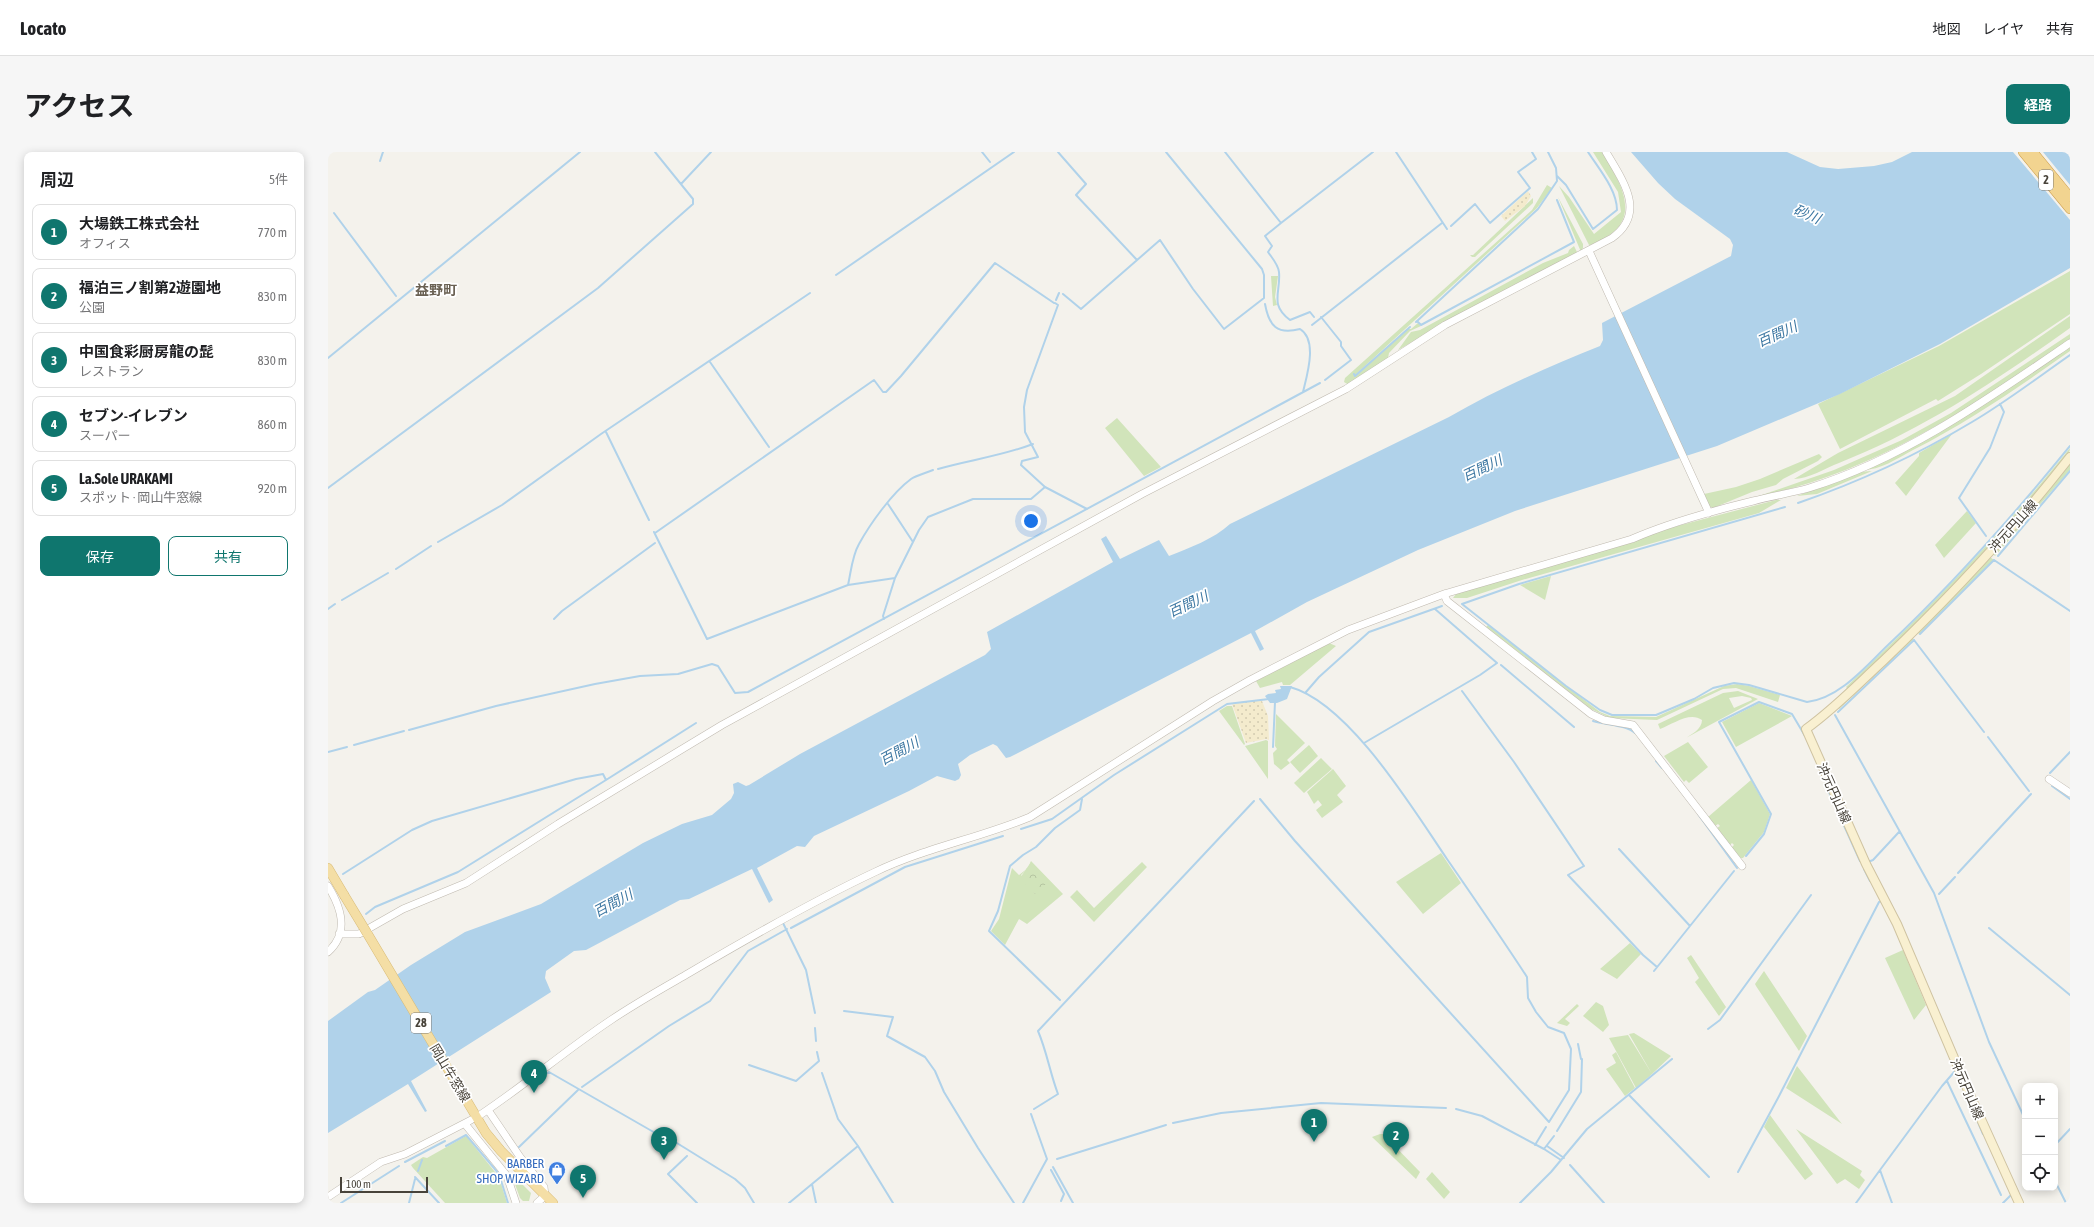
<!DOCTYPE html>
<html lang="ja">
<head>
<meta charset="utf-8">
<style>
  :root { --surface:#fff; --page:#f6f6f6; --text:#202124; --muted:#757577; --line:#e0e0e0; --accent:#0f766e }
  body { margin:0; font-family:"Asap Condensed","Noto Sans JP",sans-serif; background:var(--page); color:var(--text) }
  .controls { position:absolute; right:12px; bottom:12px; display:grid; overflow:hidden; border-radius:8px; box-shadow:0 2px 10px #0003 }
  .controls button { width:36px; height:36px; display:grid; place-items:center; padding:0; border:0; border-bottom:1px solid var(--line); background:var(--surface); color:var(--text); font:20px sans-serif }
  .scale { position:absolute; left:12px; bottom:10px; width:88px; box-sizing:border-box; padding-left:4px; border:2px solid #48433a; border-top:0; font-size:11px; line-height:14px; white-space:nowrap; color:#48433a; -webkit-text-stroke:3px #fff; paint-order:stroke }
  .you { position:absolute; left:703px; top:369px; width:14px; height:14px; margin:-10px; border:3px solid #fff; border-radius:50%; background:#1a73e8; box-shadow:0 0 0 6px #1a73e833 }
  .badge { display:grid; place-items:center; width:26px; height:26px; border-radius:50%; background:var(--accent); color:#fff; font-size:13px; font-weight:700 }
  .pin { position:absolute; translate:-50% -33px; filter:drop-shadow(0 1px 2px #0008) }
  .pin::after { content:''; position:absolute; top:21px; width:14px; height:12px; background:inherit; clip-path:polygon(0 0,100% 0,50% 100%) }
  .list { margin:0; padding:0; list-style:none }
  h2 { display:flex; justify-content:space-between; align-items:center; height:52px; margin:0; padding:0 16px; font-size:17px }
  h2 small { font-size:13px; font-weight:400; color:var(--muted) }
  .list li { display:grid; grid-template-columns:26px 1fr auto; gap:12px; align-items:center; box-sizing:border-box; height:56px; margin:0 8px 8px; padding:0 8px; border:1px solid var(--line); border-radius:8px }
  .list b { display:block; font-size:15px; white-space:nowrap }
  .list p { margin:0; font-size:13px; white-space:nowrap; color:var(--muted) }
  .list em { font-size:13px; font-style:normal; color:var(--muted) }
  .actions { display:flex; gap:8px; padding:12px 16px }
  .actions a { flex:1; padding:9px 0; border:1px solid var(--accent); border-radius:8px; text-align:center; font-size:14px; color:var(--accent) }
  .actions .main { background:var(--accent); color:#fff }
  .icon { flex:none; width:22px; height:22px; fill:none; stroke:currentColor; stroke-width:2; stroke-linecap:round; stroke-linejoin:round }
  .map { position:relative; flex:none; width:1742px; height:1051px; overflow:hidden; border-radius:8px }
  header { display:flex; align-items:center; gap:24px; box-sizing:border-box; height:56px; padding:0 20px; background:var(--surface); border-bottom:1px solid var(--line) }
  header strong { font-size:19px }
  nav { display:flex; gap:22px; margin-inline-start:auto; font-size:14px }
  .intro { display:flex; align-items:center; justify-content:space-between; box-sizing:border-box; height:96px; padding:0 24px }
  h1 { margin:0; font-size:28px }
  .button { padding:10px 18px; border-radius:8px; background:var(--accent); color:#fff; font-size:14px; font-weight:700 }
  main { display:flex; gap:24px; padding:0 24px }
  aside { flex:1; background:var(--surface); border-radius:8px; box-shadow:0 2px 10px #0003 }
  .map>svg:first-child { display:block }
  .green { fill:#d1e4ba; fill-rule:evenodd }
  .forest { fill:url(#forest-crowns) }
  .sand { fill:url(#sand-dots) }
  .water { fill:#b0d2ea }
  .pier { fill:#f4f2ec }
  .lines { fill:none; stroke-linecap:round; stroke-linejoin:round }
  .stream { stroke:#b0d2ea; stroke-width:2 }
  .tertiary-casing { stroke:#bfb9af; stroke-width:8 }
  .secondary-casing { stroke:#cfc3a1; stroke-width:10 }
  .primary-casing { stroke:#d8bb76; stroke-width:10 }
  .trunk-casing { stroke:#ce9e4c; stroke-width:10 }
  .tertiary { stroke:#fff; stroke-width:7 }
  .secondary { stroke:#f9f0d1; stroke-width:8 }
  .primary { stroke:#f4dea5; stroke-width:9 }
  .trunk { stroke:#f2d490; stroke-width:9 }
  .primary-bridge-casing { stroke:#d8bb76; stroke-width:10; stroke-linecap:butt }
  .primary-bridge { stroke:#f4dea5; stroke-width:9 }
  .labels { text-anchor:middle; dominant-baseline:central; stroke-width:3.5; stroke-linejoin:round; paint-order:stroke }
  .shield { fill:#fff; stroke:#7f7b75; stroke-width:1 }
  .shield-label { font-size:12px; font-weight:bold; fill:#48433a }
  .street-label { font-size:13px; fill:#48433a; stroke:#fff }
  .shop-label { font-size:13px; fill:#366cbe; stroke:#fff; text-anchor:end }
  .water-label { font-size:14px; font-style:italic; fill:#3c77a2; stroke:#fff }
  .neighbourhood-label { font-size:14px; font-weight:bold; fill:#6a6153; stroke:#fff }
</style>
</head>
<body>
<header>
<strong>Locato</strong>
<nav><a>地図</a><a>レイヤ</a><a>共有</a></nav>
</header>
<div class="intro"><h1>アクセス</h1><a class="button">経路</a></div>
<main>
<aside>
<h2>周辺<small>5件</small></h2>
<ul class="list">
<li><span class="badge">1</span><div><b>大場鉄工株式会社</b><p>オフィス</p></div><em>770 m</em></li>
<li><span class="badge">2</span><div><b>福泊三ノ割第2遊園地</b><p>公園</p></div><em>830 m</em></li>
<li><span class="badge">3</span><div><b>中国食彩厨房龍の髭</b><p>レストラン</p></div><em>830 m</em></li>
<li><span class="badge">4</span><div><b>セブン-イレブン</b><p>スーパー</p></div><em>860 m</em></li>
<li><span class="badge">5</span><div><b>La.Sole URAKAMI</b><p>スポット · 岡山牛窓線</p></div><em>920 m</em></li>
</ul>
<div class="actions"><a class="main">保存</a><a>共有</a></div>
</aside>
<div class="map">
<svg width="1742" height="1051" viewBox="0 0 1742 1051">
  <defs>
    <pattern id="forest-crowns" width="20" height="18" patternUnits="userSpaceOnUse"><rect width="20" height="18" fill="#d1e4ba"/><path d="M2 6a3 3 0 1 1 6 0M12 15a3 3 0 1 1 6 0" fill="none" stroke="#b5c5a1"/></pattern>
    <pattern id="sand-dots" width="8" height="8" patternUnits="userSpaceOnUse"><rect width="8" height="8" fill="#f4ebcd"/><path d="M2 2h.1M6 6h.1" fill="none" stroke="#d3cbb1" stroke-width="1.8" stroke-linecap="round"/></pattern>
  </defs>
  <rect width="100%" height="100%" fill="#f4f2ec"/>
  <path class="green" d="M1265 0H1274C1290 27 1314 62 1280 84 1274 88 1268 93 1261 93L1231 34 1241 45 1266 82 1293 60 1290 40Z
    M1219 33 1224 36 1209 56 1026 224 1080 177H1083L1090 171 1093 174 1082 179 1061 201 1060 206 1021 233 1016 230 1017 226 1204 58Z
    M1230 45 1255 92V96L1253 100Z
    M1205 46V51L1147 105H1144L1142 103H1145Z
    M1246 94 1250 102 1150 153 1070 198 1083 180 1092 178 1215 111 1240 101 1241 98Z
    M1742 119V162L1653 222 1610 249 1608 247 1512 297 1490 252 1611 194Z
    M943 124H950L947 145 949 153 945 154Z
    M1742 164V176C1669 228 1595 278 1511 311 1498 316 1480 327 1466 327L1510 301 1627 244Z
    M1742 182V187C1645 255 1545 321 1428 345L1506 318 1574 288 1623 261Z
    M1742 195V199C1691 235 1640 270 1585 298 1568 307 1553 318 1534 318L1600 286 1643 261Z
    M789 266 833 315 816 324 777 276Z
    M1624 282 1578 344 1567 331 1591 304V301Z
    M1742 296C1742 307 1718 331 1710 340 1648 412 1582 479 1513 544L1519 536 1518 535C1598 460 1673 382 1742 296Z
    M1491 302 1494 305 1490 309 1455 327 1448 333 1424 340 1385 356 1381 354 1376 342 1408 335 1432 327Z
    M1742 309V318L1667 404 1665 402Z
    M1544 319 1489 342 1469 344 1530 320Z
    M1448 348H1453L1431 361 1194 428 1139 446H1125L1128 442 1334 378Z
    M1639 359 1648 371 1616 406 1607 393Z
    M1662 405 1666 408 1591 483 1590 480Z
    M1223 424 1217 448 1192 433Z
    M1160 473 1255 547 1272 560 1282 564 1328 565 1396 534 1409 532 1421 534 1452 543 1450 550 1408 536 1395 537 1329 568 1282 566 1263 557 1158 475Z
    M1584 486 1586 487 1511 557 1510 554Z
    M1001 491 1008 494 962 533H955L954 530 932 536 928 529Z
    M1410 539 1430 547 1356 587C1363 583 1374 577 1374 568 1362 559 1345 572 1332 577L1330 572 1395 541ZM1414 544 1423 546 1424 548 1406 556 1401 546Z
    M1431 551 1464 564 1408 595 1394 570Z
    M899 554H904L917 592 916 593 891 559Z
    M948 562 977 591 959 608 962 611 953 618 946 612 945 601 949 597 947 594Z
    M938 588 940 589V627L917 594Z
    M1360 590 1380 615 1361 631 1358 628 1356 630 1336 604Z
    M981 593 990 604 972 621 962 610Z
    M993 606 1004 617 976 641 966 631Z
    M1005 617 1018 634 1009 643 1015 650 994 666 988 658 994 653 990 648 986 652 979 640Z
    M1423 628 1442 662 1436 680 1415 706H1413L1403 696 1406 693 1404 691 1402 693 1389 676 1392 674 1390 672 1387 674 1380 665Z
    M1113 701 1133 731 1095 762 1068 730Z
    M703 709 735 742 699 772 691 767 677 793 663 779 671 767 684 716 691 723 700 716ZM703 711 707 742 693 723 700 716Z
    M814 710 819 715 766 770 742 745 749 738 766 756Z
    M1302 791 1313 802 1289 827 1272 817Z
    M1575 798 1598 853 1586 868 1557 806Z
    M1363 803 1398 855 1391 864 1367 830 1371 826 1359 806Z
    M1436 819 1479 884 1471 899 1428 834 1427 832Z
    M1268 850 1275 854 1281 873 1275 880 1255 864Z
    M1249 852 1251 854 1237 867 1242 871 1239 874 1229 871Z
    M1306 881 1343 904 1324 922 1301 882Z
    M1300 883 1324 922 1308 936 1281 886Z
    M1288 900 1307 936 1297 944 1278 917 1288 911 1284 903Z
    M1469 914 1514 972 1458 936Z
    M1442 963 1485 1022 1477 1028 1436 975Z
    M1468 977 1534 1019 1532 1023 1537 1028 1531 1037 1517 1027 1509 1032Z
    M1052 982H1055L1092 1020 1088 1027 1044 985Z
    M138 984 171 1025 179 1051H117L85 1016 83 1013 95 1005 99 1006Z
    M1104 1020 1122 1040 1116 1047 1098 1027Z
    M185 1023 203 1041 201 1049H195L192 1046 184 1024Z"/>
  <path class="forest" d="M703 710 721 729 707 742 692 726Z"/>
  <path class="sand" d="M1200 39 1203 44 1197 54 1177 69 1173 64Z
    M917 549H934L940 564 941 588 938 587 918 591 904 552Z"/>
  <path class="water" d="M1303 0H1459L1492 15 1510 17 1546 14 1564 10 1584 0H1742V116L1612 192 1512 242 1389 294 1187 359 1090 398 979 450 927 479 936 497 932 499 923 481 682 605 678 606 669 594 665 592 642 603 630 612 633 623 631 627 627 629 609 624 581 639 486 684 477 695 469 694 429 716 445 748 441 751 424 717 361 747 352 748 258 798 246 799 218 819 217 826 223 840 83 929 99 959 97 960 80 932 0 981V869L40 840 47 838 83 813 137 780 213 752 315 691 354 672 384 663 403 647 406 641 405 632 410 630 418 634 421 633 472 602 657 503 663 497 659 480 785 410 773 387 778 384 792 407 831 388 841 404C861 396 886 387 902 372L1121 265C1169 237 1220 215 1272 194L1275 188 1274 171 1403 104 1405 93 1402 87 1347 47 1330 31Z
    M952 534H964L959 547 949 551H942L937 544 940 542 948 541 947 538 953 537Z"/>
  <path class="pier" d="M1685 0H1715L1742 33V68Z"/>
  <g class="lines">
    <path class="stream" d="M654 0 662 10
      M730 0 758 32 748 43 809 108
      M897 0 953 71 937 84 944 94 940 100C944 106 950 112 951 120 953 141 941 152 962 168L982 160 986 165
      M1068 0 1119 77
      M52 9 55 0
      M1229 24 1238 33 1265 77 1289 58C1289 38 1271 17 1260 0
      M353 32 383 0
      M6 61 68 144
      M953 71 1045 0
      M1123 74 1147 52 1162 71 1202 36 1190 20 1208 7 1204 0
      M508 123 686 0
      M735 142 753 157 832 88 865 137 896 177 936 146V123L934 117 838 0
      M728 148 731 141
      M727 151 730 153 699 238 696 255 697 280 710 305 694 309 693 313 717 335 759 357
      M937 152C941 174 949 183 972 177 990 188 979 223 975 240
      M993 165 1013 190V194L1023 208 997 228
      M1089 169 1093 173 1246 90 1229 48
      M1088 170 1210 57 1229 29 1228 16 1220 0
      M984 173 1114 71
      M0 206 252 0
      M382 210 441 295
      M1026 222 1027 224 1082 175
      M278 280 321 368
      M610 317C641 308 674 304 705 292
      M0 336 270 136 365 52V47L327 0
      M1470 351C1531 330 1589 303 1644 270 1678 250 1709 226 1742 203
      M560 352 585 390
      M326 380 379 487 520 433 567 426
      M327 381 546 228 555 240H558L573 224 667 111 726 151
      M1658 384 1631 346 1662 296 1676 260 1672 252
      M110 390 174 353 273 282 482 141
      M1670 404 1742 319
      M1666 408 1742 459
      M68 417 103 394
      M520 433C523 420 524 404 531 392 542 372 564 341 583 327 589 323 598 321 605 318
      M14 448 60 421
      M1134 452 1238 534 1272 558 1284 563H1328L1366 547 1385 536 1406 531 1421 533 1479 550C1512 546 1538 514 1560 493 1626 431 1685 364 1742 294
      M1134 452 1191 432 1457 355
      M0 457 7 452
      M1107 457 1169 511
      M226 467 234 459 327 391
      M556 467 555 464 567 426 591 378 600 365 645 347H703L717 335
      M1592 482 1666 408
      M1586 488 1656 580
      M1173 513 1246 575
      M962 535C1021 551 1085 657 1119 707 1146 746 1173 785 1199 825L1200 846 1208 860 1220 875 1236 881 1243 897 1241 938 1221 970
      M1134 539 1186 610 1256 714 1240 723 1315 803 1329 815
      M978 540 991 525 1041 480 1114 454
      M1510 560 1586 488
      M1507 563 1606 741 1661 890 1697 967
      M1265 569C1278 573 1299 573 1307 581
      M81 578 168 554 267 532 312 524 350 522 384 512 390 514 407 541 420 540 992 231
      M1660 585 1701 639
      M1036 591 1152 523 1169 511
      M26 593 76 579
      M945 595 947 550
      M0 600 19 595
      M1328 609 1334 616
      M1722 621 1742 600
      M1724 634 1742 647
      M1500 638 1532 709
      M932 647 967 689 1221 970
      M1370 662 1409 716
      M693 677 724 667 786 623 899 552 941 547
      M1291 697 1362 774
      M1418 704 1436 682 1443 662 1391 570 1431 550 1464 562 1477 584
      M1540 710 1545 708 1571 680
      M1536 717 1542 729
      M1630 721 1703 642
      M15 722 84 678 104 669 248 627 275 622 278 628 368 571
      M1611 742 1627 725
      M38 762 47 755 130 720 278 628
      M455 771 478 818 487 861
      M463 776 577 715 675 684
      M1661 776 1742 843
      M1326 819 1406 719
      M732 848 661 779 670 759 682 714 695 703 708 695 727 676 752 658 754 647
      M516 859 565 865 559 884 597 905 607 919 616 940 650 996 686 1051
      M487 876 488 889
      M1380 877 1392 868 1483 743
      M1250 892 1253 907
      M489 900 491 909
      M421 913 468 929 491 909
      M494 921 510 967 530 994 565 1051
      M214 925 221 920 336 986
      M1619 929 1673 1043
      M254 935 341 874 382 849 420 799 459 777
      M1301 943 1381 1025
      M706 957 730 942C722 921 719 900 710 879L926 649
      M1128 957 1154 964 1216 997 1233 1008
      M1647 963 1655 982
      M845 971 893 961 993 951 1118 956
      M1229 979 1253 940 1254 907
      M344 988 407 1027 417 1036 426 1051
      M1207 993 1218 975
      M1727 993 1742 977
      M118 994 138 983 171 1022 180 1051
      M1219 994 1236 1006
      M191 995 250 938
      M1216 997 1226 984
      M359 1004 340 1022 369 1051
      M729 1007 838 973
      M77 1010 117 989
      M1242 1013 1276 1051
      M725 1015 745 1051
      M723 1018 736 1042 733 1049
      M90 1019 94 1008
      M1410 1020 1450 946 1551 750 1554 749
      M87 1025 111 1051
      M1727 1029 1738 1051
      M484 1032 488 1051
      M13 1051 71 1014
      M81 1051 87 1027
      M461 1051 530 994
      M695 1051 719 1007 703 962
      M1192 1051 1223 1020 1259 977 1344 907
      M1528 1051 1552 1018
      M1564 1051 1552 1018 1614 934 1627 919
      M1675 1051 1683 1043"/>
    <g class="tertiary-casing">
      <path id="tertiary" d="M1261 99 1381 361
        M1116 442 1119 449 1263 562 1276 568 1305 573 1414 714
        M1721 627 1742 641
        M0 734C13 755 22 780 0 800
        M11 782H31L75 757 138 731 230 672 394 573 814 342 1018 237 1117 173 1284 86C1319 61 1295 29 1278 0
        M160 958 192 1005 216 1035 217 1044 209 1051
        M152 963C197 933 238 898 283 868 308 851 335 836 361 821 422 785 483 750 547 720 597 696 651 686 702 665L885 549 922 528 1020 478 1116 442 1304 387C1343 370 1384 359 1425 349 1444 344 1463 341 1481 336 1577 306 1660 247 1742 191
        M137 972 179 1024 188 1051
        M0 1045 53 1010 77 1002 143 968"/>
    </g>
    <g class="secondary-casing">
      <path id="secondary" d="M1691 1051 1638 934 1569 772 1538 712 1478 577C1506 557 1530 532 1555 509 1622 445 1685 378 1742 305"/>
    </g>
    <g class="primary-casing">
      <path id="primary" d="M0 716 16 743
        M39 781 158 981 173 999 225 1051"/>
    </g>
    <g class="trunk-casing">
      <path id="trunk" d="M1695 0 1742 57
        M1705 0 1742 45"/>
    </g>
    <use href="#tertiary" class="tertiary"/>
    <use href="#secondary" class="secondary"/>
    <use href="#primary" class="primary"/>
    <use href="#trunk" class="trunk"/>
    <g class="primary-bridge-casing">
      <path id="primary-bridge" d="M16 743 39 781"/>
    </g>
    <use href="#primary-bridge" class="primary-bridge"/>
  </g>
  <defs>
    <g id="shop-pin" transform="scale(0.9)"><path d="M0 17L-7.5 6A9.5 9.5 0 1 1 7.5 6Z" fill="#3f7fe0" stroke="#fff"/><path d="M-5-2.5h2.3a2.7 3.5 0 0 1 5.4 0H5L5.5 6h-11ZM-1.5-2.5h3a1.5 2.3 0 0 0-3 0Z" fill="#fff"/></g>
  </defs>
  <g fill-rule="evenodd">
    <use href="#shop-pin" x="229" y="1018"/>
  </g>
  <g class="labels">
    <g class="shield">
      <rect x="1711" y="18" width="14" height="20" rx="3"/>
      <rect x="83" y="861" width="20" height="20" rx="3"/>
    </g>
    <g class="shield-label">
      <text x="1718" y="28">2</text>
      <text x="93" y="871">28</text>
    </g>
    <g class="street-label">
      <text transform="translate(1685 374) rotate(-48)">沖元円山線</text>
      <text transform="translate(1506 641) rotate(66)">沖元円山線</text>
      <text transform="translate(122 921) rotate(59)">岡山牛窓線</text>
      <text transform="translate(1639 937) rotate(67)">沖元円山線</text>
    </g>
    <g class="shop-label">
      <text x="216" y="1011">BARBER<tspan x="216" dy="15">SHOP WIZARD</tspan></text>
    </g>
    <g class="water-label">
      <text transform="translate(1479 62) rotate(23)">砂川</text>
      <text transform="translate(1449 182) rotate(-24)">百間川</text>
      <text transform="translate(1154 316) rotate(-25)">百間川</text>
      <text transform="translate(860 452) rotate(-25)">百間川</text>
      <text transform="translate(571 599) rotate(-28)">百間川</text>
      <text transform="translate(285 751) rotate(-28)">百間川</text>
    </g>
    <g class="neighbourhood-label">
      <text x="108" y="138">益野町</text>
    </g>
  </g>
</svg>
<div class="controls">
<button>+</button>
<button>−</button>
<button><svg class="icon" aria-label="locate" viewBox="0 0 24 24"><circle cx="12" cy="12" r="6"/><path d="M12 2v4M12 18v4M2 12h4M18 12h4"/></svg></button>
</div>
<div class="scale">100 m</div>
<div class="you"></div>
<div class="pin badge" style="left:986px;top:990px">1</div>
<div class="pin badge" style="left:1068px;top:1003px">2</div>
<div class="pin badge" style="left:336px;top:1008px">3</div>
<div class="pin badge" style="left:206px;top:941px">4</div>
<div class="pin badge" style="left:255px;top:1046px">5</div>
</div>
</main>
</body>
</html>
